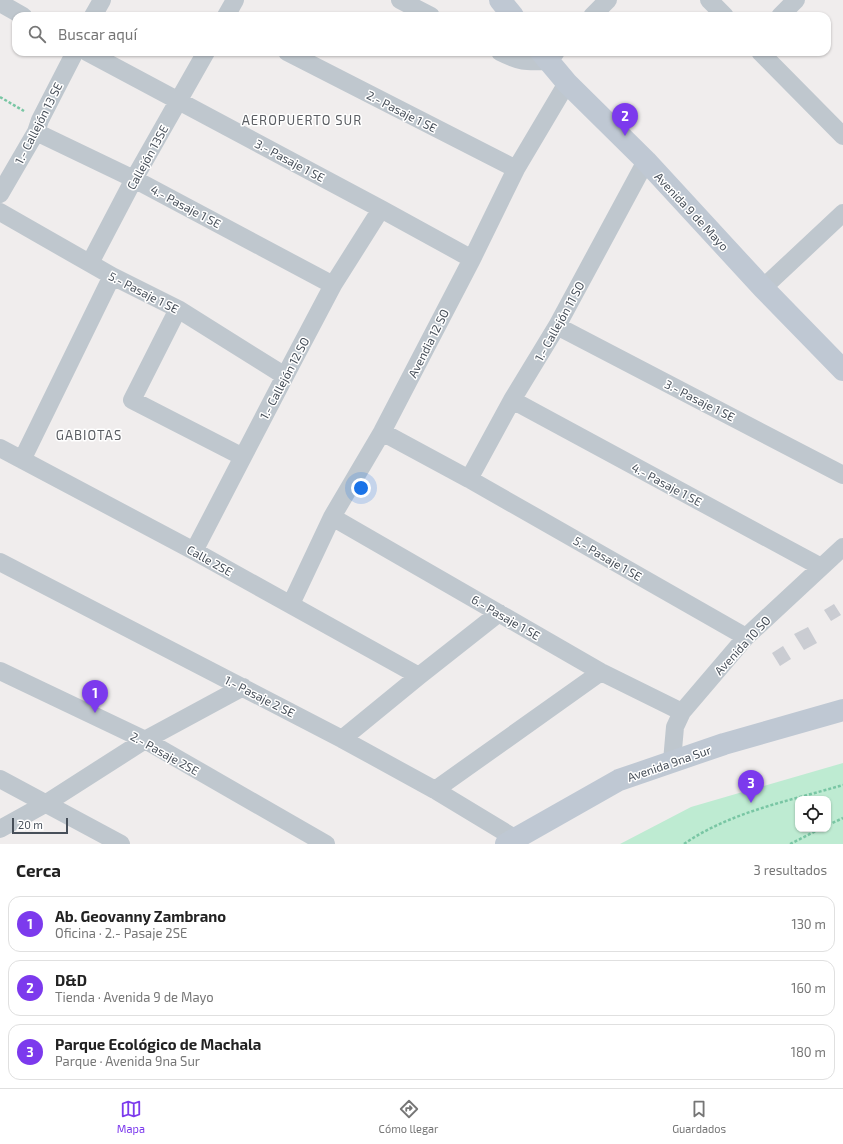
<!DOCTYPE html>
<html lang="es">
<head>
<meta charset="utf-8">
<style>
  :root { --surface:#fff; --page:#f6f6f6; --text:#222; --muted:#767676; --line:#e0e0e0; --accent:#7c3aed }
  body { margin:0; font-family:"Exo 2",sans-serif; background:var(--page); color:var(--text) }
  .controls { position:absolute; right:12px; bottom:12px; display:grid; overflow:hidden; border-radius:8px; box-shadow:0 1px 3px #0004 }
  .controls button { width:36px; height:36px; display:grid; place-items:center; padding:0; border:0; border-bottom:1px solid var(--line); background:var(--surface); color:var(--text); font:20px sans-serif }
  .scale { position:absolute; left:12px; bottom:10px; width:56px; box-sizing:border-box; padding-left:4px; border:2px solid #474f59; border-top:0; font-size:11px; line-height:14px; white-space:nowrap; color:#474f59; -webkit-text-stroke:3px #fff; paint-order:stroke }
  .you { position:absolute; left:361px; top:488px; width:14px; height:14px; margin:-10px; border:3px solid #fff; border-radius:50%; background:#1a73e8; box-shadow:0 0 0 6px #1a73e833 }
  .badge { display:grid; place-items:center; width:26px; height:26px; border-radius:50%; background:var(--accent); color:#fff; font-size:13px; font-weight:700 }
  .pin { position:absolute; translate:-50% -33px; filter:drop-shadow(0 1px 2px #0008) }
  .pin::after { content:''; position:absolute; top:21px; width:14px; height:12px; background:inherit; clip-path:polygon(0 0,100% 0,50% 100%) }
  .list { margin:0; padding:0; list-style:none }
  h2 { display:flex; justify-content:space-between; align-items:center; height:52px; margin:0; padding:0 16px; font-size:17px }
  h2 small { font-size:13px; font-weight:400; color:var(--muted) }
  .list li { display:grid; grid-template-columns:26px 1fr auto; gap:12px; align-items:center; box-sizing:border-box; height:56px; margin:0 8px 8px; padding:0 8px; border:1px solid var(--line); border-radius:12px }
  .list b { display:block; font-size:15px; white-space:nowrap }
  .list p { margin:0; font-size:13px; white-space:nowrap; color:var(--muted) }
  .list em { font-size:13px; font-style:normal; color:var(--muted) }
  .icon { flex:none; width:22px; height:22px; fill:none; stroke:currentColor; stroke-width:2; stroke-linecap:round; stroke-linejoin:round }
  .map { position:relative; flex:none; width:843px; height:844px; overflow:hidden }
  .search { position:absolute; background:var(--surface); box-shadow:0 1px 3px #0004; left:12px; right:12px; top:12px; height:44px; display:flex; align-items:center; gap:10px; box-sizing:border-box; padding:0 14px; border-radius:12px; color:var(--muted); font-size:15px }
  .sheet { height:244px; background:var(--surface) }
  nav { display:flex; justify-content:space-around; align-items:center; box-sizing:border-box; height:56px; border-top:1px solid var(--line); background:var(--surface); font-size:11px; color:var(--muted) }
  nav a { display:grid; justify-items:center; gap:2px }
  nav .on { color:var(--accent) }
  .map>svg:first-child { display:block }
  .green { fill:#beebd2; fill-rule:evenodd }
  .building { fill:#caccd2 }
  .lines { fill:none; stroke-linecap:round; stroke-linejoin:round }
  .path { stroke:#79c6a4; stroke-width:2.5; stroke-dasharray:3 2; stroke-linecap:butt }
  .street { stroke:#bfc7ce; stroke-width:18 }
  .secondary { stroke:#bfc8d3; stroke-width:22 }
  .labels { text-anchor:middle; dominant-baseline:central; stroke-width:3; stroke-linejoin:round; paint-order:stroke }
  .street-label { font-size:12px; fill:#474f59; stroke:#fff }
  .neighbourhood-label { font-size:13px; letter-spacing:1px; fill:#5a5d62; stroke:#fff }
</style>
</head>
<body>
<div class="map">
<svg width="843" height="844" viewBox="0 0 843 844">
  <rect width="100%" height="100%" fill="#f0eded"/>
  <path class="green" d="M843 763V844H620L691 807ZM798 799H828V829H798Z"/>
  <path class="building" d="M834 604 841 615 831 621 824 610Z
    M808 627 817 643 804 650 794 634Z
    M783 646 791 659 780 666 772 653Z"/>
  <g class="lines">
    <path class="path" d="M0 97 24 111
      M828 825 843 818
      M684 844C730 812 789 801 843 785
      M790 844 820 829"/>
    <path class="street" d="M400 0 431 16
      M709 0 725 16
      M0 3 23 16
      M93 16 102 0
      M226 16 235 0
      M592 16 608 0
      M780 16 796 0
      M87 52 381 209 472 259
      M287 52 516 169
      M500 52C520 62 525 62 547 61L556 52
      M760 52 843 136
      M36 132 134 179 333 285
      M0 194 36 132 40 120 75 52
      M0 212 112 276 178 309 285 376
      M90 263 134 179 206 52
      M763 288 843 213
      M178 309 132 400 243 457
      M557 326 843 475
      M512 400 821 567
      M382 432 469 479 746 637
      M0 448 194 551 419 676
      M22 460 112 276
      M469 479 512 400 557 326 646 161
      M332 517 601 672 682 712
      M194 551 285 376 333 285 381 209
      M0 562 342 739 435 790 516 839
      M291 604 332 517 382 432 472 259 516 169 567 83
      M0 671 145 740 326 844
      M342 739 419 676 499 613
      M672 761 675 727 682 712 746 637 843 547
      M0 779 121 844
      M435 790 601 672
      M0 829 45 804 145 740 243 687"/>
    <path class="secondary" d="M500 0 513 16
      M541 52 567 83 646 161 763 288 843 370
      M506 844 619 780 724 744 843 710"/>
  </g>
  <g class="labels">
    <g class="street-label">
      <text transform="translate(402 111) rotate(27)">2.- Pasaje 1 SE</text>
      <text transform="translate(38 123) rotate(-63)">1.- Callejón 13 SE</text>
      <text transform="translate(147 157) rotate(-61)">Callejón 13SE</text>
      <text transform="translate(290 160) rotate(28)">3.- Pasaje 1 SE</text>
      <text transform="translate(186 206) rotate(28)">4.- Pasaje 1 SE</text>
      <text transform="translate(692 211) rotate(47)">Avenida 9 de Mayo</text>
      <text transform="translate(144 292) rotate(27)">5.- Pasaje 1 SE</text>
      <text transform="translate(559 321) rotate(-61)">1.- Callejón 11 SO</text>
      <text transform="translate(428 343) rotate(-63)">Avendia 12 SO</text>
      <text transform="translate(284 378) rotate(-62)">1.- Callejón 12 SO</text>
      <text transform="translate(700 400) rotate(27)">3.- Pasaje 1 SE</text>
      <text transform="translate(667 484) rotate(28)">4.- Pasaje 1 SE</text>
      <text transform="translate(608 558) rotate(30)">5.- Pasaje 1 SE</text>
      <text transform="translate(210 560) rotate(29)">Calle 2SE</text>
      <text transform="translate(506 617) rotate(30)">6.- Pasaje 1 SE</text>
      <text transform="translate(742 645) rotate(-47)">Avenida 10 SO</text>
      <text transform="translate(260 696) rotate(27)">1.- Pasaje 2 SE</text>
      <text transform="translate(165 753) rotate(29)">2.- Pasaje 2SE</text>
      <text transform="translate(669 763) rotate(-19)">Avenida 9na Sur</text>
    </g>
    <g class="neighbourhood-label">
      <text x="302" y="120">AEROPUERTO SUR</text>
      <text x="89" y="435">GABIOTAS</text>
    </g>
  </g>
</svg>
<div class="controls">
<button><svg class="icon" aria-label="locate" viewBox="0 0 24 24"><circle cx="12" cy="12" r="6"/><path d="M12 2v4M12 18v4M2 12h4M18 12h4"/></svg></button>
</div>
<div class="scale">20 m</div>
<div class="you"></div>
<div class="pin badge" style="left:95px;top:713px">1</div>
<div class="pin badge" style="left:625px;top:136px">2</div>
<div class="pin badge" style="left:751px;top:803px">3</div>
<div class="search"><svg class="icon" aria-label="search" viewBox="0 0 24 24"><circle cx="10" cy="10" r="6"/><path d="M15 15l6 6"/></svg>Buscar aquí</div>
</div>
<section class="sheet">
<h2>Cerca<small>3 resultados</small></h2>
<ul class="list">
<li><span class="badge">1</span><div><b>Ab. Geovanny Zambrano</b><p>Oficina · 2.- Pasaje 2SE</p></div><em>130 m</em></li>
<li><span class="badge">2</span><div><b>D&amp;D</b><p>Tienda · Avenida 9 de Mayo</p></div><em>160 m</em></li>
<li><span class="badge">3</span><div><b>Parque Ecológico de Machala</b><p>Parque · Avenida 9na Sur</p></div><em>180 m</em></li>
</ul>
</section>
<nav>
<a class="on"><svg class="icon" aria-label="map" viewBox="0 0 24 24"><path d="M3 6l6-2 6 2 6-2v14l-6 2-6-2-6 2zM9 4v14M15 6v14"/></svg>Mapa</a>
<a><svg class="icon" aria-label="directions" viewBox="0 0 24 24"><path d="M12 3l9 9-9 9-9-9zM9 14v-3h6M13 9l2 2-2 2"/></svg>Cómo llegar</a>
<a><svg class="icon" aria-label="saved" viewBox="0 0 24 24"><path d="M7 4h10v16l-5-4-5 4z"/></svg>Guardados</a>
</nav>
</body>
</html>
